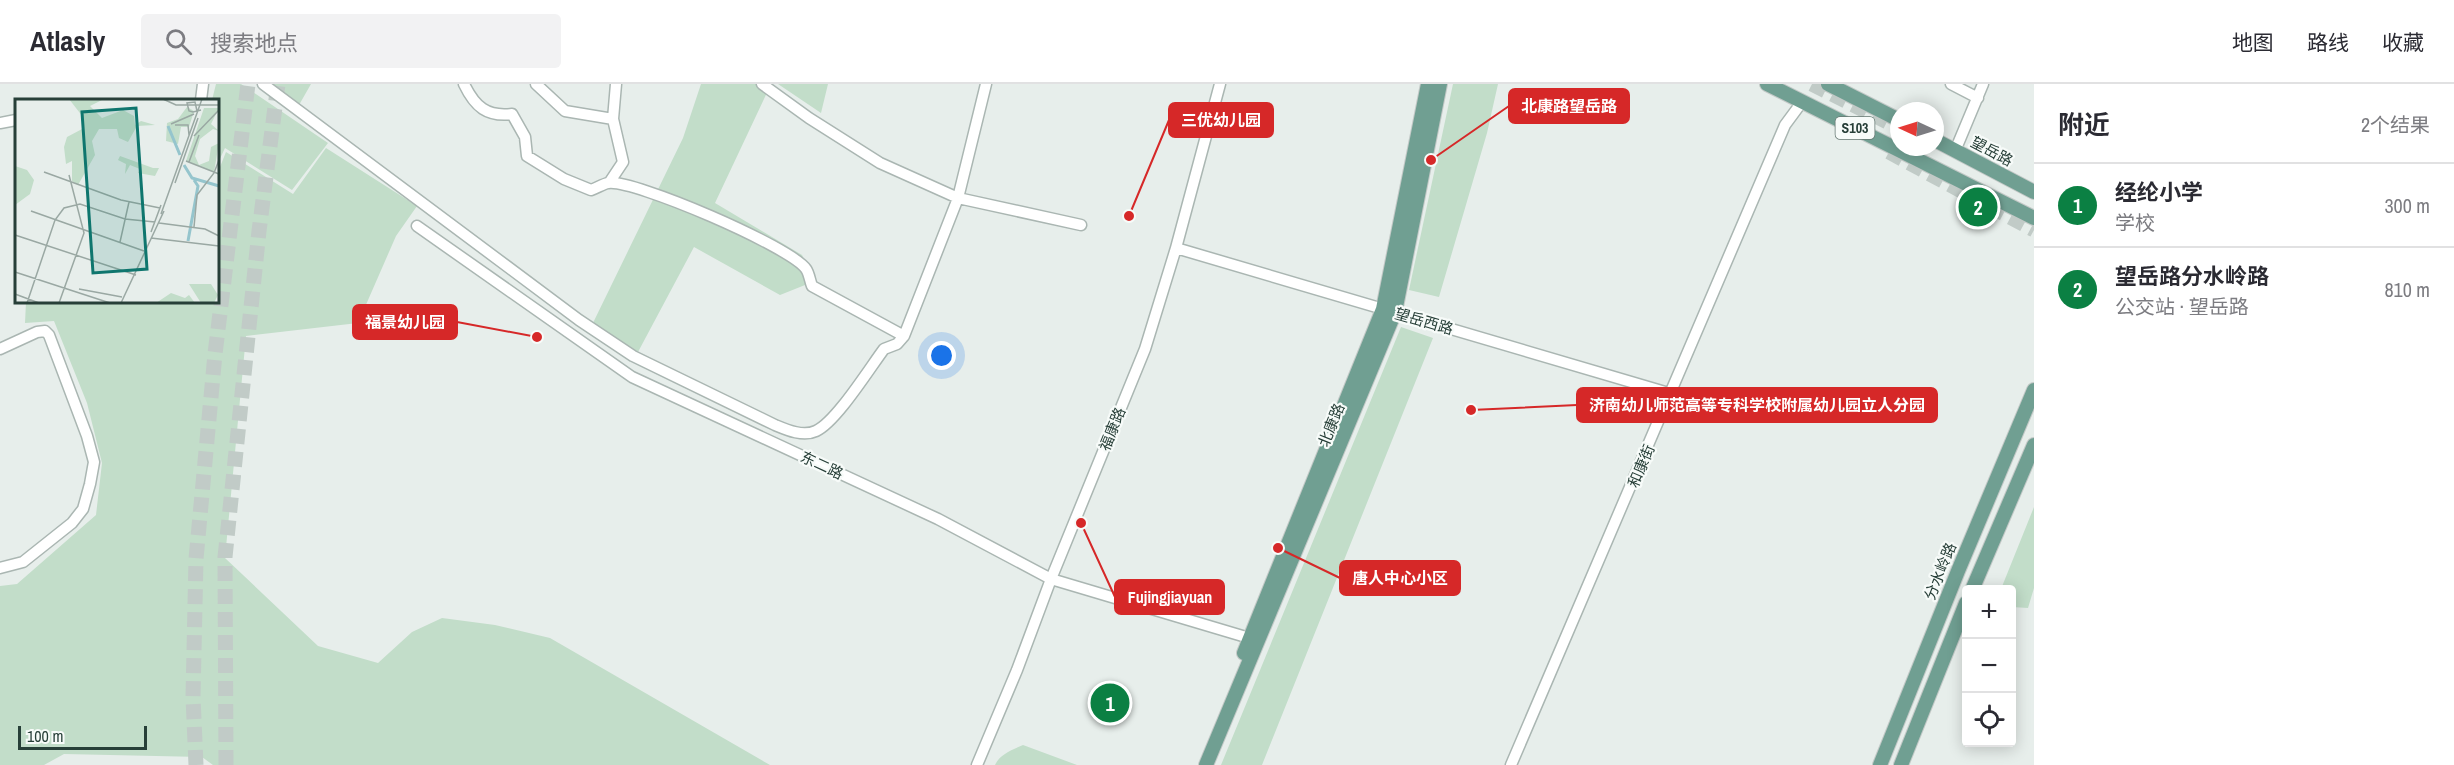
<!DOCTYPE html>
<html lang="zh">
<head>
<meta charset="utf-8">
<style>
  :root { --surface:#fff; --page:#f2f2f3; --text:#2b2b33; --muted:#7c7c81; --line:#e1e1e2; --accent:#0b8043 }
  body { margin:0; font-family:"Archivo Narrow","Noto Sans SC",sans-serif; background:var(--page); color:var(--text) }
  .controls { position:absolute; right:18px; bottom:18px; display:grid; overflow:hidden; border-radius:6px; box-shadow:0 3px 15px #0003 }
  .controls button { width:54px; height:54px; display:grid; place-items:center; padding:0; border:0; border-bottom:2px solid var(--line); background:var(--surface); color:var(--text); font:30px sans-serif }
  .compass { position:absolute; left:1890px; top:18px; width:54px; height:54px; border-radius:50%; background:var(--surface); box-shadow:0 3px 15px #0003; rotate:274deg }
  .scale { position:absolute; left:18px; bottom:15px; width:129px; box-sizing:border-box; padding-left:6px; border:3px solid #273f38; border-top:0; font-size:16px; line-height:21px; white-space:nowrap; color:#273f38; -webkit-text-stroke:4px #f7fbf9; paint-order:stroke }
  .you { position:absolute; left:942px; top:272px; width:21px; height:21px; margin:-15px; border:4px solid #fff; border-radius:50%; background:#1a73e8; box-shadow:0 0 0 9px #1a73e833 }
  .badge { display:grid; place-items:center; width:39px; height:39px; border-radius:50%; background:var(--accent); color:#fff; font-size:20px; font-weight:700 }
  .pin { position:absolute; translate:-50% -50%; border:3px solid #fff; box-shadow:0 2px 6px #0006 }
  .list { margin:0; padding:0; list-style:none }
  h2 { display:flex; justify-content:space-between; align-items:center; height:78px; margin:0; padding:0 24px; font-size:26px }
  h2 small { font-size:20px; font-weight:400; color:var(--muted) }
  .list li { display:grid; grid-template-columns:39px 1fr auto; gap:18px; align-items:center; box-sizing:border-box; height:84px; padding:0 24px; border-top:2px solid var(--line) }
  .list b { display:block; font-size:22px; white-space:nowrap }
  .list p { margin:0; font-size:20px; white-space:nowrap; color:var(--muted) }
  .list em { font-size:20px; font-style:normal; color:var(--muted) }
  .icon { flex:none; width:33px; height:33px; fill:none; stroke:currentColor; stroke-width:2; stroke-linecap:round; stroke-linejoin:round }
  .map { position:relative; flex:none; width:2034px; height:681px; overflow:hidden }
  header { display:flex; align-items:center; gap:36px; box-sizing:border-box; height:84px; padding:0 30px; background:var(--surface); border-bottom:2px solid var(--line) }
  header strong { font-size:28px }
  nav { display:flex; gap:33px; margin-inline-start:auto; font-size:21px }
  .search { width:420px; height:54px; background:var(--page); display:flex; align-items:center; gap:15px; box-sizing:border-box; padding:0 21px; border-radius:6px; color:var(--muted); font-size:22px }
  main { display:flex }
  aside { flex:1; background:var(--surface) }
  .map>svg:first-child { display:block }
  .green { fill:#c2ddc9 }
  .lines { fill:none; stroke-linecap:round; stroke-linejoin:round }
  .highway-tunnel { stroke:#c1cbc7; stroke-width:15; stroke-dasharray:15 8; stroke-linecap:butt }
  .minor-casing { stroke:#aab6b2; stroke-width:13 }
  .major-casing { stroke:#c3c9c7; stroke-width:16 }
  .minor { stroke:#fff; stroke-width:10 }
  .major { stroke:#709f92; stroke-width:14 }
  .labels { text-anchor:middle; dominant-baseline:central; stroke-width:4.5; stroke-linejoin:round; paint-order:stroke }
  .shield { fill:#f7fbf9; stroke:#657772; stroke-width:1.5 }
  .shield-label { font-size:14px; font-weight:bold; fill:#273f38 }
  .street-label { font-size:15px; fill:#273f38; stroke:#f7fbf9 }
  .inset-river { fill:none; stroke:#95c5cd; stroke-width:3 }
  .inset-road { fill:none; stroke:#9aa8a3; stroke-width:1.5 }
  .view { fill:#0f766e; fill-opacity:0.15; stroke:#0f766e; stroke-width:3 }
  .inset-edge { fill:none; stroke:#273f38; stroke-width:3 }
  .leader { fill:none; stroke:#d62828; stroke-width:2 }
  .callout-dot { fill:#d62828; stroke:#f7fbf9; stroke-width:2 }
  .callout { fill:#d62828; stroke:#d62828; stroke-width:2 }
  .callout-label { font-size:16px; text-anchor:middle; font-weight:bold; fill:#fff }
</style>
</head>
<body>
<header>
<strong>Atlasly</strong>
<div class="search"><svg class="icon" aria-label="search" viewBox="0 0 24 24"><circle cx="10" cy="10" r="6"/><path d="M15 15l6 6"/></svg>搜索地点</div>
<nav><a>地图</a><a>路线</a><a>收藏</a></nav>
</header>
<main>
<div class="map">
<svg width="2034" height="681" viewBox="0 0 2034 681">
  <rect width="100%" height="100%" fill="#e7eeeb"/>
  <path class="green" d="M216 0H241L328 59 292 106 225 64 218 79V16H212Z
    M271 0H311L299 21Z
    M701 0H771L715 119 802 171 815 197 780 211 694 163 638 268 592 241 683 54Z
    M778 0H828L821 29Z
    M1453 0H1498L1487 49 1439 213 1409 206Z
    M326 64 417 122 396 152 358 239 246 252 225 474 318 562 378 579 412 548 442 534 495 541 550 554 770 681H213L202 673 64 670 44 681H0V502L17 500 96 431 102 379 87 319 54 237 25 239 26 218H218V88L226 68 293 110Z
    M1401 243 1433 254 1262 681H1221Z
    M2034 423V504L2028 524 2012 523V506L2001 505Z
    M1023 661 1077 681H995C1000 670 1012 666 1023 661Z"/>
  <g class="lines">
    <path class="highway-tunnel" d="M1812 0 1899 44
      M1889 68 2034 146
      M196 681 193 613 196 475 215 270 248 0
      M226 681 225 473 259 147 278 0"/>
    <g class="minor-casing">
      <path id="minor" d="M263 0 579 236 633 272 775 341C787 346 803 353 816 347 836 338 869 285 884 265L897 260 904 252
        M464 0C475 23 487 33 512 30L525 53 527 72 564 95 591 106C597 104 603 100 608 99 634 95 791 163 806 185 809 189 810 197 812 202L904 252 958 114 1081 141
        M536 0 565 27 613 35 623 78 609 99
        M762 0 809 34 880 79 958 114 986 0
        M1951 0 1978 14
        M201 16 203 0
        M613 35 616 0
        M0 39 16 36
        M1955 67 1983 0
        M417 142 632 293 938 435 1051 495 1256 556
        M1176 164 1672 310
        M0 265 37 248 45 247 49 251 87 352 94 378 90 400 83 425 72 439 23 478 0 484
        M977 681 1017 586 1051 495 1145 265 1176 164 1220 0
        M1511 681 1785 41 1802 18"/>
    </g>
    <g class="major-casing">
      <path id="major" d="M1767 0 2034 134
        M1828 0 1899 36
        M1935 56 2034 108
        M1972 506 2034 361
        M1244 569 1383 225 1428 0
        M1206 681 1395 228 1440 0
        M1880 681 1958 487 2034 306
        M1901 681 1966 519"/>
    </g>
    <use href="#minor" class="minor"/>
    <use href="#major" class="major"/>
  </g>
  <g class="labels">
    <rect class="shield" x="1835.5" y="33" width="39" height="22" rx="4.5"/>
    <g class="shield-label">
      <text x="1855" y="44">S103</text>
    </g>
    <g class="street-label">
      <text transform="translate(1992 67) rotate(28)">望岳路</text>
      <text transform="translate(1424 237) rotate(16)">望岳西路</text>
      <text transform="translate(1331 341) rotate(-68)">北康路</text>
      <text transform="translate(1112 345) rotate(-68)">福康路</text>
      <text transform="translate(822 381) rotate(25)">东二路</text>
      <text transform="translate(1641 382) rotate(-67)">和康街</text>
      <text transform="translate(1940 487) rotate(-68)">分水岭路</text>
    </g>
  </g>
  <g transform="translate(15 15)">
    <rect width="204" height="204" fill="#e7eeeb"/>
    <path d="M54 0H89L75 7 87 19 108 11 119 17 120 26 126 22 140 26 122 27 113 43 104 39 102 30H84L77 42 80 56 63 86 57 82V62L51 65 49 48 52 38 69 29 68 18ZM172 8 179 12 174 28H166L163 45 151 42 152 24 163 20ZM189 9H204L196 25 204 32 198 30 185 40 180 57 184 66 194 62 196 48 204 44 199 73 171 62ZM105 57 138 69H144L140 77 123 74 125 70 115 66 110 75 111 65 103 61ZM0 67 12 71 19 81 15 95 0 106ZM174 185H196L203 196 199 204H186ZM156 194 170 199 174 196 180 204H141Z" fill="#c2ddc9"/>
    <path class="inset-river" d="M153 27 165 56M169 66 177 79 204 87M173 142 183 87 179 81"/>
    <path class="inset-road" d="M148 0 161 6H204M182 12 180 3 172 4 174 12 178 13 186 11M156 25 179 15M160 26H173L174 36M179 37 204 11M171 62 204 75M174 63 184 36M29 73 106 101 145 109M160 84 183 19M16 112 129 152M146 115 187 0M144 124 190 130 204 137M179 128 182 96 199 74 204 61M136 133 146 106M0 136 121 176M136 139 204 147M105 143 114 103M0 173 95 204M64 190 107 198M0 195 24 204M12 204 40 121 49 109 65 105 110 120 140 123M44 204 69 134 54 76M106 204 149 112"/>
    <path class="view" d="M121 9 132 170 78 174 67 13Z"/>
    <rect width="204" height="204" class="inset-edge"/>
  </g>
  <path class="leader" d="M1431 76L1509 22M1129 132L1169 36M537 253L457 238M1471 326L1577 321M1278 464L1340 494M1081 439L1115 513"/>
  <g class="callout-dot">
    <circle cx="1431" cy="76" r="6"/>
    <circle cx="1129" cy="132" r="6"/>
    <circle cx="537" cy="253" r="6"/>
    <circle cx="1471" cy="326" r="6"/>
    <circle cx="1278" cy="464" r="6"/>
    <circle cx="1081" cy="439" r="6"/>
  </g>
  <g class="callout">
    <rect x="1509" y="5" width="120" height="34" rx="6"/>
    <rect x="1169" y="19" width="104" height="34" rx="6"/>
    <rect x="353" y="221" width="104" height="34" rx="6"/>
    <rect x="1577" y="304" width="360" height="34" rx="6"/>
    <rect x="1340" y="477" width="120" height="34" rx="6"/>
    <rect x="1115" y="496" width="109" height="34" rx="6"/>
  </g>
  <g class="callout-label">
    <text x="1569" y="28">北康路望岳路</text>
    <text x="1221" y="42">三优幼儿园</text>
    <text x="405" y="244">福景幼儿园</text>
    <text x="1757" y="327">济南幼儿师范高等专科学校附属幼儿园立人分园</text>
    <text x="1400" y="500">唐人中心小区</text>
    <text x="1170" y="519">Fujingjiayuan</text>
  </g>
</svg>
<div class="controls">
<button>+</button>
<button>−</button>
<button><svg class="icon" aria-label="locate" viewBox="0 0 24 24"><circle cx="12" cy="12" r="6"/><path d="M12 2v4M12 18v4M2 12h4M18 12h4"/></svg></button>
</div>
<svg class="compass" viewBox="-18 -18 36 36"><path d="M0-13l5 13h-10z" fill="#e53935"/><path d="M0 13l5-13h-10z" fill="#7c7c81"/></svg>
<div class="scale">100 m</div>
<div class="you"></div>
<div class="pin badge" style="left:1110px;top:619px">1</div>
<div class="pin badge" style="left:1978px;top:123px">2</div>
</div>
<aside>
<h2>附近<small>2个结果</small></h2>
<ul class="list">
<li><span class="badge">1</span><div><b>经纶小学</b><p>学校</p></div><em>300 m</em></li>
<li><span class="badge">2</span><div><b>望岳路分水岭路</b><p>公交站 · 望岳路</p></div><em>810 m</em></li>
</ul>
</aside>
</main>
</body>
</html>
